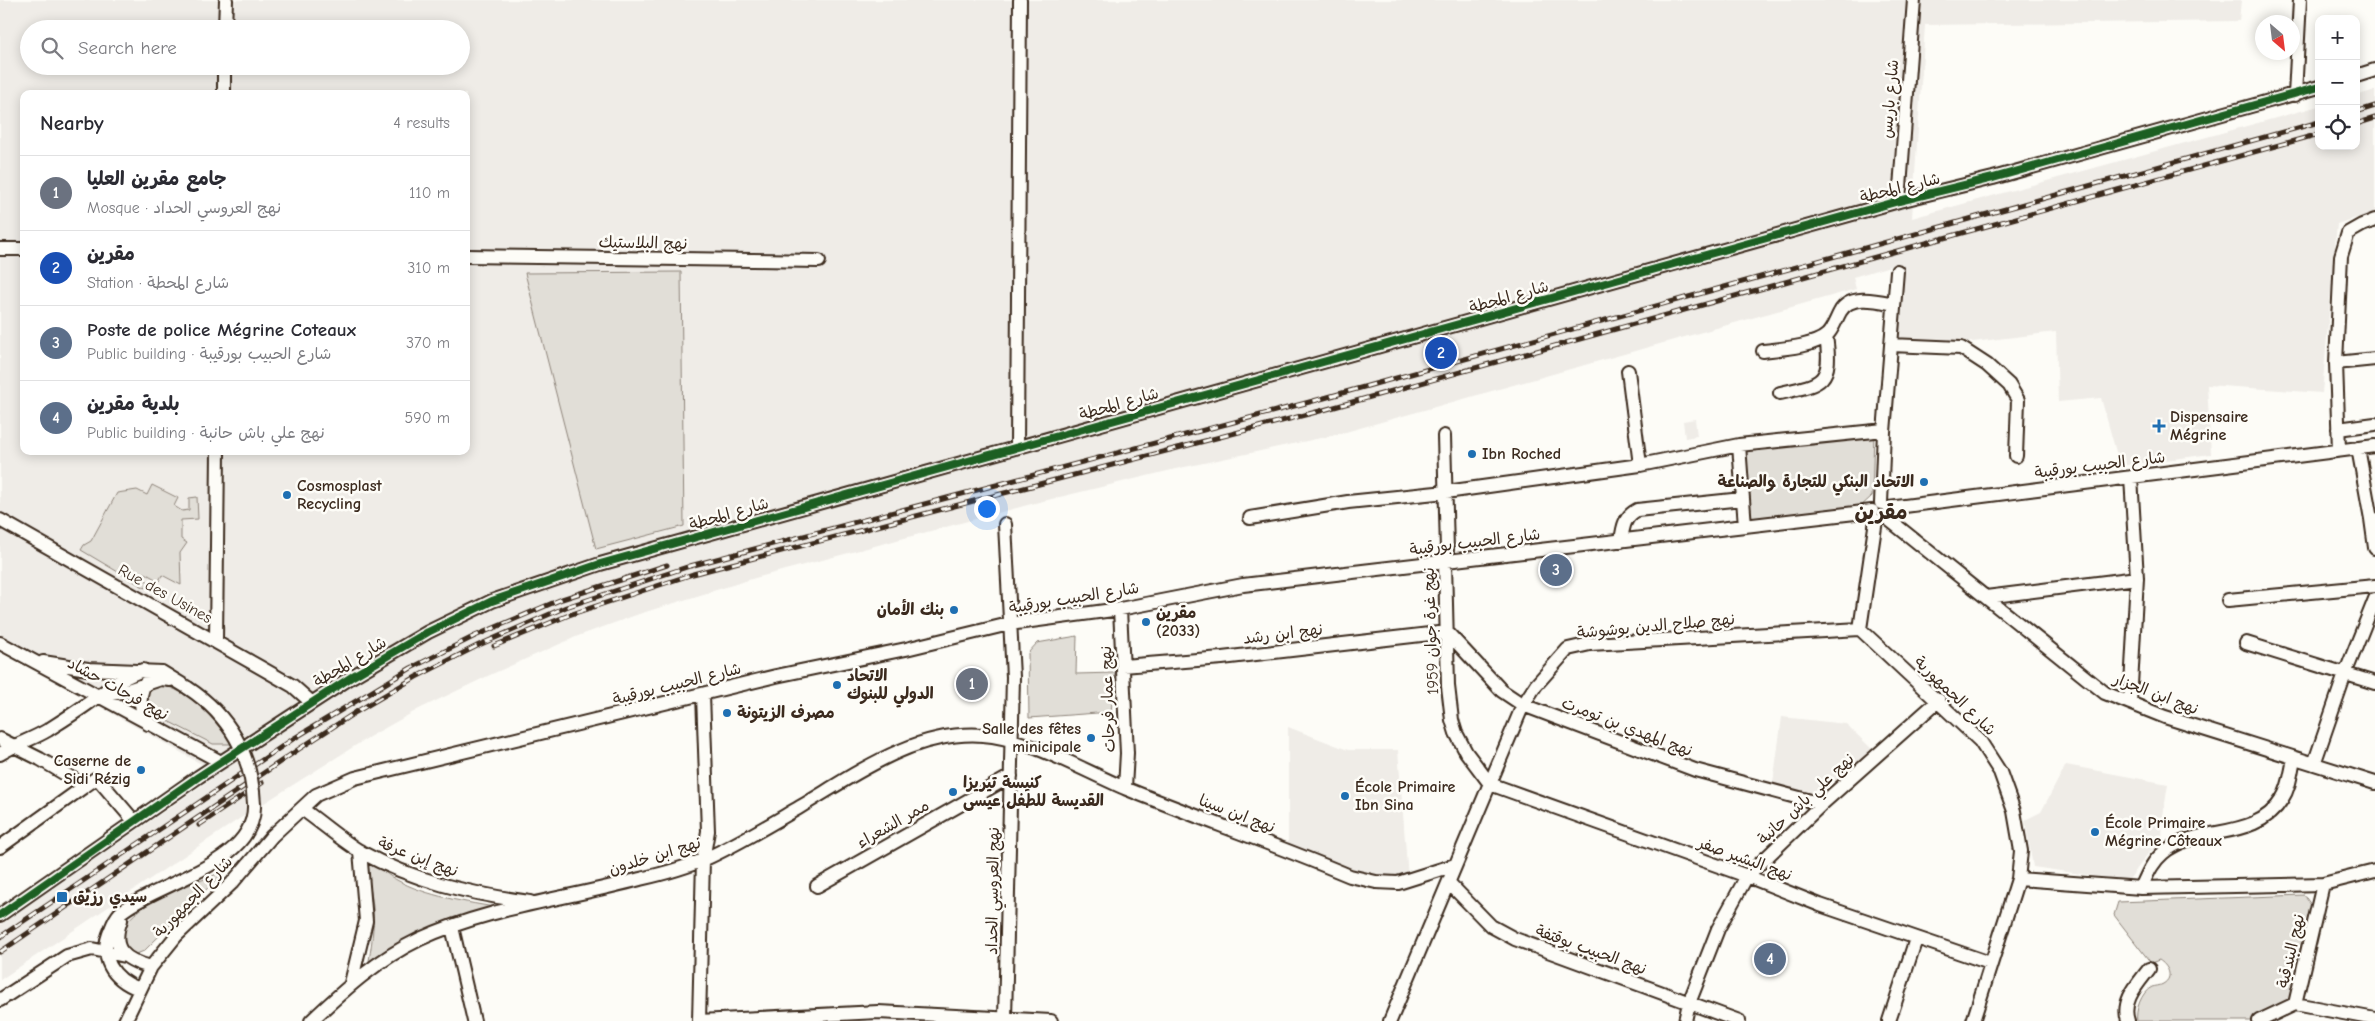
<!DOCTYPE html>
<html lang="en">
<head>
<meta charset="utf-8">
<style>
  :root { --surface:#fff; --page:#f2f2f3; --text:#2b2b33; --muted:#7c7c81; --line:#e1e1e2; --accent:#d93025 }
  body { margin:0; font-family:"Comic Neue","Playpen Sans Arabic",sans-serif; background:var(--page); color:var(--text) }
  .controls { position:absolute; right:15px; top:15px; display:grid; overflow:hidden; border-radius:10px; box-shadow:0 2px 12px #0003 }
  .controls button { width:45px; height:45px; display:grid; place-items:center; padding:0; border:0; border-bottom:1px solid var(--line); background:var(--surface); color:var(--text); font:25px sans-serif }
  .compass { position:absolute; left:2255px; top:15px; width:45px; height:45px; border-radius:50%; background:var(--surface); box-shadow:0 2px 12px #0003; rotate:152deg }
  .you { position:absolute; left:986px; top:508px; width:18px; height:18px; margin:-12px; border:4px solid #fff; border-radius:50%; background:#1a73e8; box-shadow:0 0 0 8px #1a73e833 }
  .badge { display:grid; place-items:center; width:32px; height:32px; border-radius:50%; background:var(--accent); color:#fff; font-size:16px; font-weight:700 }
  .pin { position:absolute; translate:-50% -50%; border:2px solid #fff; box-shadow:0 1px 5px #0006 }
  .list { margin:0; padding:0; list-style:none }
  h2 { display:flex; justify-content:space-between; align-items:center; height:65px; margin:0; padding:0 20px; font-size:21px }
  h2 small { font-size:16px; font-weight:400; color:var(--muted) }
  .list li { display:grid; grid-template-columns:32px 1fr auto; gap:15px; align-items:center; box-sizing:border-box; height:75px; padding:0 20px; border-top:1px solid var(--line) }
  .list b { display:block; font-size:19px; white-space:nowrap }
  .list p { margin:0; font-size:16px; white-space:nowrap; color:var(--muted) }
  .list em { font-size:16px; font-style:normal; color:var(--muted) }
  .icon { flex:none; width:28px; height:28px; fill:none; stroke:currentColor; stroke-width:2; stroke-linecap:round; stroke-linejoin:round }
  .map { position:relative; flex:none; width:2375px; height:1021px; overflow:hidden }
  .search { position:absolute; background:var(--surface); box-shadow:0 2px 12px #0003; left:20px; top:20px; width:450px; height:55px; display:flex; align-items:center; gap:12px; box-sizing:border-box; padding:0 18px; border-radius:28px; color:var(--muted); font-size:19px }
  .panel { position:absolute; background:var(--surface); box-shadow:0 2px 12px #0003; left:20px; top:90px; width:450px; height:365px; border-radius:10px }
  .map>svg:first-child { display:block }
  .built { fill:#efece7; fill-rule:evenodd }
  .green { fill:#e1ded7; stroke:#8e847a }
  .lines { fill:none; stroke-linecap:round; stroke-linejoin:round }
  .minor-casing { stroke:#3b2a1e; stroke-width:16 }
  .minor { stroke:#fdfcf7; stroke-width:12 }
  .rail-casing { stroke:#3b2a1e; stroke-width:5 }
  .rail { stroke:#fdfcf7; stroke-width:3; stroke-dasharray:9; stroke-linecap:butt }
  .minor-bridge-casing { stroke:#3b2a1e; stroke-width:16; stroke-linecap:butt }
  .minor-bridge { stroke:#fdfcf7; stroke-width:12 }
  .cycleway-casing { stroke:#fdfcf7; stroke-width:11 }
  .cycleway { stroke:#1b5e20; stroke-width:8 }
  .poi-dot { fill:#1f6fb2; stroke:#fdfcf7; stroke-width:2 }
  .labels { text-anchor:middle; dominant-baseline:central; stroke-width:5; stroke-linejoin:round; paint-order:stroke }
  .street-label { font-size:16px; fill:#3b2a1e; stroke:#fdfcf7 }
  .poi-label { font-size:16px; font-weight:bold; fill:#3b2a1e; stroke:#fdfcf7; text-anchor:start }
  .district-label { font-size:21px; font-weight:bold; fill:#3b2a1e; stroke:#fdfcf7 }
</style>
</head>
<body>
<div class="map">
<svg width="2375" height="1021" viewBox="0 0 2375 1021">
  <rect width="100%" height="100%" fill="#fdfcf7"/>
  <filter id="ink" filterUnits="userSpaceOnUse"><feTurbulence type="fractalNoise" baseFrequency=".02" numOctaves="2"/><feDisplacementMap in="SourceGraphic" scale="10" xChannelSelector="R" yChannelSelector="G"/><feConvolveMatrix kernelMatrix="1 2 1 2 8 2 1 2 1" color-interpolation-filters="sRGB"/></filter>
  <g filter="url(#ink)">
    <path class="built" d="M0 0H2241L2239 21 1925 25 1912 218 2319 106V146H2356V96L2375 90V212L2337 224 2322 393 2207 385 2211 454 2120 466 2101 398 2058 402 2056 332 1897 351 1900 263 1853 277 1856 289 1335 435 1180 468 1035 503 755 578 639 614 578 636 492 674 419 709 369 737 239 819 0 980V925L211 779 203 765 0 650ZM29 29H461V66H29ZM24 94H466V451H24Z
      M1695 419 1697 436 1685 438 1683 421Z
      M1782 717 1846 724 1875 752 1823 797 1816 800 1772 791Z
      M1288 727 1348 750H1398L1408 878 1369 876 1288 843Z
      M2066 765 2168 784 2163 816 2162 844 2158 848 2150 851 2128 881 2033 867 2025 820 2041 812Z"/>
    <path class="green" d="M681 272 684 526 596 549 525 273Z
      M1874 433 1872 496 1859 508 1751 520 1737 452Z
      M152 485 178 498 174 506 182 511 189 510V498L197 497 198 519 181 520V539L187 543 180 553 181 585 162 575 159 581 143 572 140 577 149 582 145 588 81 550 84 545 91 541 117 493 137 490 147 495Z
      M1077 636 1076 674 1115 673 1111 712 1029 718 1028 653 1037 643Z
      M158 684C192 691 212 717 232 744H213L152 713 145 705 144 697 151 686Z
      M360 851C370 859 380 869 390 876 420 895 460 901 494 907 448 918 408 934 369 961 377 912 374 897 360 851Z
      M226 870 144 951 134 955 127 952 120 931C141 897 192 886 226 870Z
      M2304 895 2311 905 2296 988 2289 1001 2252 1021H2137C2135 1011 2141 992 2152 987 2155 986 2160 986 2163 984 2175 977 2167 965 2159 960L2151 963 2114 915 2118 902Z"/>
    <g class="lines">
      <g class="minor-casing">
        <path id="minor" d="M225 29 226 0
          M2356 76 2375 70
          M224 94V66
          M2295 95 2300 0
          M1899 201 1914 0
          M0 249H24
          M466 256 819 261
          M1891 345 1961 348 1987 365 2009 385 2018 400 2016 456
          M1763 351C1779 349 1814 347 1827 335 1833 329 1836 319 1840 312 1850 293 1879 301 1894 304
          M2336 363 2375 359
          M1628 371 1640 465
          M1780 393C1822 384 1833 383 1826 336
          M2338 429 2375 424
          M1444 436 1447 550 1445 563 1448 686 1452 720 1456 733 1466 752 1490 784 1747 876 1820 905 1990 963
          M1739 445 1745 526
          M1017 447 1020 0
          M2358 448 2371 519H2375
          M2339 450 2336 363 2341 256 2348 233 2362 225 2375 220
          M1881 503 1884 432 1897 271
          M1889 508 2375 446
          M1250 518 1348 502 1446 492 1640 465 1739 445 1884 430
          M1887 518 2105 693 2165 717 2375 783
          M2371 519 2375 548
          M0 520 258 666 293 686 311 702
          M1876 520 1860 629 1980 741 2000 772 2014 811 2021 851 2018 879 1973 1021
          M1005 524 1013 677 1005 1019
          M1621 541C1623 527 1624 517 1637 510L1742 499
          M1986 597 2137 578
          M2228 600 2375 586
          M1120 609 1127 753 1125 788
          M216 641 218 451
          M0 643 221 762
          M2246 643 2375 683
          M43 662 88 669 162 672 188 688
          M1123 666 1222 658 1447 632 1502 691 1523 705 1695 770 1822 804
          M145 683C138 699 140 708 148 724
          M98 697 122 692 161 679 170 680
          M2130 703 2137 578 2131 477
          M0 739 40 759 85 786 95 779 99 780 134 821
          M0 754C16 744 33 739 48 730 65 719 81 709 97 697 115 684 121 678 143 670
          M2314 764 2345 674 2375 599
          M302 809C322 823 341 840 361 852 414 881 471 894 530 902
          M0 847 85 786
          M2018 879 2141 888 2323 884 2375 871
          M1449 883 1491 926 1515 939 1739 1021
          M817 886 1011 776
          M2141 888C2147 875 2152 862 2163 853 2198 824 2256 842 2282 799 2290 787 2291 772 2294 759
          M0 915 198 777 353 676 428 632 492 601 600 564 1899 201 1993 178 2319 87
          M121 920C110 949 124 960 151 967
          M452 927 474 1021
          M351 983 366 921 360 851
          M139 989C112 979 98 957 111 929 113 924 116 917 120 913 157 882 257 864 254 804
          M0 1000 67 956 92 949 125 956
          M2295 1004 2323 884
          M2295 1004 2375 1019
          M125 1021 151 967 176 936 232 883 272 836 316 795 355 778 776 676 906 649 1009 624 1120 609 1243 585 1872 511
          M311 1021C345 989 378 959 420 939 489 907 567 899 640 879 662 874 685 868 705 859 738 844 769 825 800 807 856 774 915 730 983 735 1029 738 1084 771 1127 789 1201 819 1277 845 1350 876L1376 882 1398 883 1455 865
          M699 1021 878 1012 1051 1021
          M699 1021 703 860 708 831 703 695
          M1390 1021 1523 705 1536 685 1568 649 1590 644 1860 629
          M1685 1021 1689 1003 1718 929 1747 876 1822 804 1939 700
          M1889 1021 1916 939
          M2128 1021C2121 1001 2137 985 2149 969
          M2259 1021 2295 1004"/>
      </g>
      <use href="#minor" class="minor"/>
      <g class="rail-casing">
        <path id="rail" d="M2356 112 2375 106
          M2356 124 2375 118
          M494 646 569 615 693 574 1320 411 2319 134
          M199 825 262 783
          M0 937 293 739 411 668 475 636 562 599 667 565
          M0 952 299 749 356 712 416 677 479 645 566 607 690 566 1317 400 2319 122"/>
      </g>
      <use href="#rail" class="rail"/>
      <g class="minor-bridge-casing">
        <path id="minor-bridge" d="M188 688C229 715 252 755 254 804"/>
      </g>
      <use href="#minor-bridge" class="minor-bridge"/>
      <g class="cycleway-casing">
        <path id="cycleway" d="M0 915 198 777 353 676 428 632 492 601 600 564 1899 201 1993 178 2319 87"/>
      </g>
      <use href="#cycleway" class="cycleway"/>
    </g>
  </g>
  <g class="poi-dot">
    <path d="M2156.5 418.5h5v5h5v5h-5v5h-5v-5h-5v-5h5z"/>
    <circle cx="1472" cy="454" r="5"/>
    <circle cx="1924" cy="482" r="5"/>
    <circle cx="287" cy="495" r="5"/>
    <circle cx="954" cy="610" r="5"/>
    <circle cx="1146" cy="622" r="5"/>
    <circle cx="837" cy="685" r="5"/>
    <circle cx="727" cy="713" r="5"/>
    <circle cx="1091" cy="738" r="5"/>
    <circle cx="141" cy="770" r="5"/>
    <circle cx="953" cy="792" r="5"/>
    <circle cx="1345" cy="796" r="5"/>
    <circle cx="2095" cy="832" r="5"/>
    <rect x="56" y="891" width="12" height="12" rx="2.5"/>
  </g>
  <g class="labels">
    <g class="street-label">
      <text transform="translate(1890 99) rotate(-85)">شارع باريس</text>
      <text transform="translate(1900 188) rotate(-14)">شارع المحطة</text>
      <text transform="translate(643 243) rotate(1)">نهج البلاستيك</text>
      <text transform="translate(1509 297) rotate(-16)">شارع المحطة</text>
      <text transform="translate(1119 404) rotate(-16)">شارع المحطة</text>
      <text transform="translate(2100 465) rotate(-7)">شارع الحبيب بورقيبة</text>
      <text transform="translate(729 514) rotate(-16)">شارع المحطة</text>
      <text transform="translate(1475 542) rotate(-7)">شارع الحبيب بورقيبة</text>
      <text transform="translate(165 594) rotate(29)">Rue des Usines</text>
      <text transform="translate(1074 598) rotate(-9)">شارع الحبيب بورقيبة</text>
      <text transform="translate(1656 626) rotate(-5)">نهج صلاح الدين بوشوشة</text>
      <text transform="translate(1431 631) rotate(-92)">نهج غرة جوان 1959</text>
      <text transform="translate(1283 634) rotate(-7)">نهج ابن رشد</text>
      <text transform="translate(350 662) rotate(-31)">شارع المحطة</text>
      <text transform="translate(677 684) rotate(-14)">شارع الحبيب بورقيبة</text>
      <text transform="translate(118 689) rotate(29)">نهج فرحات حشاد</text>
      <text transform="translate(2156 694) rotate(21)">نهج ابن الجزار</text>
      <text transform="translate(1955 696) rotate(44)">شارع الجمهورية</text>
      <text transform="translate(1108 699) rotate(-92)">نهج عمار فرحات</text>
      <text transform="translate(1627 727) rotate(21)">نهج المهدي بن تومرت</text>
      <text transform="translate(1806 799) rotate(-43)">نهج علي باش حانبة</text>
      <text transform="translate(1237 814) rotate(21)">نهج ابن سينا</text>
      <text transform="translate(893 824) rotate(-30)">ممر الشعراء</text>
      <text transform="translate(655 856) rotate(-17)">نهج ابن خلدون</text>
      <text transform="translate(418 857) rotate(21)">نهج إبن عرفة</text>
      <text transform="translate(1745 859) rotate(20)">نهج البشير صفر</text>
      <text transform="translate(993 891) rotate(-89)">نهج العروسي الحداد</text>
      <text transform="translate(193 897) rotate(-46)">شارع الجمهورية</text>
      <text transform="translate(1591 950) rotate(20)">نهج الحبيب بوقتفة</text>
      <text transform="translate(2291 951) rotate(-77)">نهج البندقية</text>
    </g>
    <g class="poi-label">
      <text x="2170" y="417">Dispensaire<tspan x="2170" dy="18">Mégrine</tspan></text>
      <text x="1482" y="454">Ibn Roched</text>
      <text x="1914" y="482" text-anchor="end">الاتحاد البنكي للتجارة والصناعة</text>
      <text x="297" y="486">Cosmosplast<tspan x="297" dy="18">Recycling</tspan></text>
      <text x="944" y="610" text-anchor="end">بنك الأمان</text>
      <text x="1156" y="613">مقرين<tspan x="1156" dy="18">(2033)</tspan></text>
      <text x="847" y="676">الاتحاد<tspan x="847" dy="18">الدولي للبنوك</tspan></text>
      <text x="737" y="713">مصرف الزيتونة</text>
      <text x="1081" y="729" text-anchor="end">Salle des fêtes<tspan x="1081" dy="18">minicipale</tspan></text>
      <text x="131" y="761" text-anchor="end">Caserne de<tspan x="131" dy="18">Sidi Rézig</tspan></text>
      <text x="963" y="783">كنيسة تيريزا<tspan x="963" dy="18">القديسة للطفل عيسى</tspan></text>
      <text x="1355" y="787">École Primaire<tspan x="1355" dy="18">Ibn Sina</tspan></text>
      <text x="2105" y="823">École Primaire<tspan x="2105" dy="18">Mégrine Côteaux</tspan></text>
      <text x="73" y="897">سيدي رزيق</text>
    </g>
    <g class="district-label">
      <text x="1881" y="512">مقرين</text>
    </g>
  </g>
</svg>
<div class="controls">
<button>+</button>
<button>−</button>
<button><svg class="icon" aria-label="locate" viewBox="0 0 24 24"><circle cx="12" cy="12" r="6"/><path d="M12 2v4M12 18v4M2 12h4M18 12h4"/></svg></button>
</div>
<svg class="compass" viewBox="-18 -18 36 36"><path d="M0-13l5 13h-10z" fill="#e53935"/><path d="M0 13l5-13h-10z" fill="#7c7c81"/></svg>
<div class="you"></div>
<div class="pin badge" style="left:972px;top:684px;background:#6b7280">1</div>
<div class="pin badge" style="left:1441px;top:353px;background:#1a4fb4">2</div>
<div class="pin badge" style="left:1556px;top:570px;background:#5c6f8a">3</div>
<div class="pin badge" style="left:1770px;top:959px;background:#5c6f8a">4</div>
<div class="search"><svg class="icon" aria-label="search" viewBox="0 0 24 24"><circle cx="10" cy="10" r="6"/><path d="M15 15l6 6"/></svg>Search here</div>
<section class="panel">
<h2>Nearby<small>4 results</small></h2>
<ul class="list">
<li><span class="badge" style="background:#6b7280">1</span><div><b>جامع مقرين العليا</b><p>Mosque · نهج العروسي الحداد</p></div><em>110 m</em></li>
<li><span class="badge" style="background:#1a4fb4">2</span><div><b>مقرين</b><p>Station · شارع المحطة</p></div><em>310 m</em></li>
<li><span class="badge" style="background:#5c6f8a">3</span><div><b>Poste de police Mégrine Coteaux</b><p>Public building · شارع الحبيب بورقيبة</p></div><em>370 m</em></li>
<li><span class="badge" style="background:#5c6f8a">4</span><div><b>بلدية مقرين</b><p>Public building · نهج علي باش حانبة</p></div><em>590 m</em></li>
</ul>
</section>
</div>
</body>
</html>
